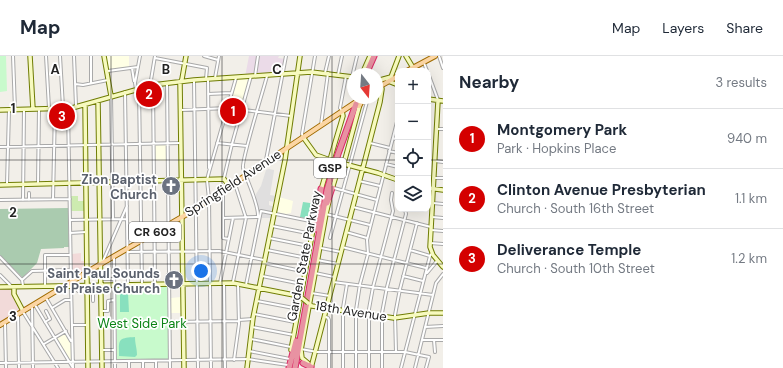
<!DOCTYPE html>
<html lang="en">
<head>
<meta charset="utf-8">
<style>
  :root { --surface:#fff; --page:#f2f2f3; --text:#1f2937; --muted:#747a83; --line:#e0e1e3; --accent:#d40000 }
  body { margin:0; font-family:"DM Sans",sans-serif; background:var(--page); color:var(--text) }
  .controls { position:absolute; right:12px; top:12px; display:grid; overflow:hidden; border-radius:8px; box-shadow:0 4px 16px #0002 }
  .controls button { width:36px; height:36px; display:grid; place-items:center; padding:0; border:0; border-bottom:1px solid var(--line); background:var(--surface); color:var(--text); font:20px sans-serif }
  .compass { position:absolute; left:347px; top:12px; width:36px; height:36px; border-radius:50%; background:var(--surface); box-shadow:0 4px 16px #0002; rotate:163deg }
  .you { position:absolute; left:201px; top:215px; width:14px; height:14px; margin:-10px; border:3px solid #fff; border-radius:50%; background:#1a73e8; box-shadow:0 0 0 6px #1a73e833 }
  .badge { display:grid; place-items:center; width:26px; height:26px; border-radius:50%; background:var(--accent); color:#fff; font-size:13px; font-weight:700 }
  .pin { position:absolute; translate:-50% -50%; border:2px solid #fff; box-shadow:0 1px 4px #0006 }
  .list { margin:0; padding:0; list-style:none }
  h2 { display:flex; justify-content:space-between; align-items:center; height:52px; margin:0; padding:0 16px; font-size:17px }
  h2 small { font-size:13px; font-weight:400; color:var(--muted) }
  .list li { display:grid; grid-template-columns:26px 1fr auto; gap:12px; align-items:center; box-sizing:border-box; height:60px; padding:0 16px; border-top:1px solid var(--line) }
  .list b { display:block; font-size:15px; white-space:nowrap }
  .list p { margin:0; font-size:13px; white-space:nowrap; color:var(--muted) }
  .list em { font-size:13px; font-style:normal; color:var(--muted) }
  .icon { flex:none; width:22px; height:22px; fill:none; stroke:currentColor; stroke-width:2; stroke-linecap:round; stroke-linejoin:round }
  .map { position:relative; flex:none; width:443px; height:312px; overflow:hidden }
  header { display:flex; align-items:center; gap:24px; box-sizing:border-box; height:56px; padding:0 20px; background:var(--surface); border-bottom:1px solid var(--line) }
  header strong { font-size:19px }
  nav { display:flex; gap:22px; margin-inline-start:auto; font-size:14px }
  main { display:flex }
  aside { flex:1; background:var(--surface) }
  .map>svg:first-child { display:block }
  .residential { fill:#e0dfdf }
  .commercial { fill:#f2dad9 }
  .industrial { fill:#ebdbe8 }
  .education { fill:#ffffe5 }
  .grass { fill:#cdebb0 }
  .cemetery { fill:#aacbaf }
  .park { fill:#c8facc }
  .pitch { fill:#88e0be }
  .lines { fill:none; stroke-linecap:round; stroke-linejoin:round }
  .street-casing { stroke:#a9a9a9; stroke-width:4 }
  .secondary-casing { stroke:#707d05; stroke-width:5.5 }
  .primary-casing { stroke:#a06b00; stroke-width:6 }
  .highway-casing { stroke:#dc2a67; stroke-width:7 }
  .street { stroke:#fff; stroke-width:2 }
  .secondary { stroke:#f7fabf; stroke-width:3.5 }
  .primary { stroke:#fcd6a4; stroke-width:4 }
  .highway { stroke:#e892a2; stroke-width:5 }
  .secondary-bridge-casing { stroke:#707d05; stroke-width:5.5; stroke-linecap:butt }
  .secondary-bridge { stroke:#f7fabf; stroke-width:3.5 }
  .grid { fill:none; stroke:#222; stroke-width:1; stroke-opacity:0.55 }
  .labels { text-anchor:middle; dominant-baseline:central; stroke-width:3.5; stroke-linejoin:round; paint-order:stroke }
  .shield { fill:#fff; stroke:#646464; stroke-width:1 }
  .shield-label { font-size:12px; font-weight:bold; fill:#222 }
  .worship-label { font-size:13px; font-weight:bold; fill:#5b616d; stroke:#fff; text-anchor:end }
  .street-label { font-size:13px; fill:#222; stroke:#fff }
  .park-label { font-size:13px; fill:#0c8416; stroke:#fff }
  .grid-label { font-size:13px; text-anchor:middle; font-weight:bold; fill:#222; stroke:#fff; stroke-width:3.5; stroke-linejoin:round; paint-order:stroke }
</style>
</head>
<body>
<header>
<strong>Map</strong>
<nav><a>Map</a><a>Layers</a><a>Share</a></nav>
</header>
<main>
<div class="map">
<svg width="443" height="312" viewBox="0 0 443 312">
  <rect width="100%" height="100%" fill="#f2efe9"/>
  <path class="residential" d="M269 113 274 114V115L270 139 276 140 275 146 269 145V149L274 151 272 162H262L255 142 256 138 261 130 266 114Z"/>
  <path class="commercial" d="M81 197V205H85V214L72 222V198Z
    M12 232V237L21 254 0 266V233Z"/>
  <path class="industrial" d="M249 0H279L278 2 286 3 283 18 245 21Z"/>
  <path class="education" d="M105 0H129V12L108 14Z
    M236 21H251L242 52 228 51Z
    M167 87V105L154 104V88Z
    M279 141 293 145 291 157 286 158 276 156Z
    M181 241 182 257H171V242Z
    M65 275 72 287 73 306H70L55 282Z"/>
  <path class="grass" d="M71 140H78V145H84V155H71Z"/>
  <path class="cemetery" d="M68 152 69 191H64V192L41 193 37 207 23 221H22L0 199V153Z"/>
  <path class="park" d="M0 0H6L7 35 0 36Z
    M116 230H168V304H117Z"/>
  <path class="pitch" d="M303 146 317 148 314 164 300 161Z
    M120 237H128L129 256H120Z
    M135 281C135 288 137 292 137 299L135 301 119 300C119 284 117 282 135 281Z"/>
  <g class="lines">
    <g class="street-casing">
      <path id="street" d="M13 0 15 53
        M46 0 49 52
        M60 0 63 51
        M74 0 76 50
        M204 0 218 4
        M439 0 443 12
        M155 2 207 12 206 23
        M424 7 427 15
        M132 12 134 25
        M108 15 138 11
        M325 17 329 0
        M428 17 438 44
        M338 19 342 0
        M255 20 258 0
        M352 21 357 0
        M215 22 219 0
        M208 23 209 112
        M194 25 198 312
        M91 27V0
        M167 27 170 312
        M75 28 83 29 108 24
        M150 30 155 0
        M153 30 155 228
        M136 33 135 27 140 0
        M139 34 142 228
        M125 36 128 229
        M208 38 231 37
        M111 41 113 163
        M68 52 71 225
        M181 54 228 52 291 60
        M342 55 340 52 346 20
        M321 69 328 17
        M438 73H443
        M303 81 302 78 315 0
        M393 82 398 84
        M217 87 247 90
        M370 87 390 92
        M0 91 181 87
        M389 95 398 97
        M266 104 286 0
        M435 105 443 106
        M386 108 398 111
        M224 122 232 88 251 20
        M434 122H443
        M359 125 380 130
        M7 128 9 54
        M38 128 39 53
        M334 132 377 144
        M223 135V182L229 183
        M29 137V144
        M53 143 55 53
        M0 144 70 143
        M23 144 24 54
        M433 147 443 148
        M353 151 431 171
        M326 158 370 169
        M432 161 443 162
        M223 162 258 161C259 148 247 125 243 112 241 105 264 32 267 20
        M70 164 127 163
        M272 170 312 178
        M431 174 443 175
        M346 176 367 182
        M70 177 86 176
        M269 182 309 190
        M330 182 368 42
        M430 187 443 188
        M342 191 426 212
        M321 192 341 196
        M267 194 307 202
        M410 194 430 200
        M128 196 219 195 264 204
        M0 201 22 224 23 230
        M114 201 115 312
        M317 204 338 208
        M103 205 127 150
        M264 207 306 216
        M315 217 334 221
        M427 217 437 205
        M0 219 11 230
        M262 220 302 228
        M403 220 423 225
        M104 223H114
        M22 224 32 215 71 214
        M233 226 246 162 235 128
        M333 226 433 239
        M220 227 233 162
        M224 227 225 312
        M71 229 73 312
        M246 229 261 155 315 166
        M45 230V199H70
        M78 235 93 236V245
        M311 237 330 240
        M46 242 71 285
        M257 245 299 253
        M32 249 33 312
        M35 249 73 312
        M52 252 65 244H71
        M102 255H108V245L114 244
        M23 256 58 312
        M254 258 295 266
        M18 259 19 312
        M324 260 328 262 329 264V312
        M239 264 253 263
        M45 266 50 263 46 255
        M170 266 239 265
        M5 267 6 312
        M73 269H87
        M252 271 294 279
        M425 271 443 270
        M251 283 291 291
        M422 284H443
        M434 284 435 296
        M44 288 66 275
        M301 293 317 296H405L429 301 426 312
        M103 294H115
        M249 295 290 303
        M396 296 395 259 400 233 417 167
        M234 304 239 268 238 228
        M143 305V312
        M156 305V312
        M0 307 248 303 288 309
        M129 312V306
        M211 312 209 143 207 124 209 116 236 22
        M343 312V252L347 228
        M356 312V254L360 228 368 198 367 184 398 62
        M369 312V253L373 231 393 155 391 144 392 137
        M382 312V257L387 231 406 158 405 153
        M401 312 430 200 432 197
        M415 312 436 227 443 218"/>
    </g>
    <g class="secondary-casing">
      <path id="secondary" d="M30 0 33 53
        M104 0 111 40
        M406 0 415 15
        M362 18 370 0
        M380 24 391 21 399 0
        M388 25 398 29
        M428 43 443 45
        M98 45 102 312
        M438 45 430 191 433 199 443 211
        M85 49 88 312
        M0 54 72 52 153 29 194 24 311 16 353 21
        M303 81 316 99 330 104
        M337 106 378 117 398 124
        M0 129 224 123 229 130
        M428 132 443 134
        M332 133 336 120 344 107 360 48 357 42
        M321 134 343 60 342 55
        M0 231 233 227 299 240 302 242
        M14 231V238L23 255
        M309 248 312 250 394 262 429 257H443
        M291 294 314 168
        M308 307 302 302 301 294 326 158 329 145
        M184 312 180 27 182 23 186 0
        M247 312 253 262 285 104 300 0
        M311 312 380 46 382 33 381 29"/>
    </g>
    <g class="primary-casing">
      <path id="primary" d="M407 15 435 0
        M377 32 398 20
        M359 50 364 42
        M0 269 99 209 194 154 362 42"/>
    </g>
    <g class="highway-casing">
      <path id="highway" d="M366 18 374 0
        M327 147 332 132
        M316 173 321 133
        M303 307 311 311
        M289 312 296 285
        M295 312 327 134 338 98 356 48"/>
    </g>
    <use href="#street" class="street"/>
    <use href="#secondary" class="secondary"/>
    <use href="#primary" class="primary"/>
    <use href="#highway" class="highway"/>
    <g class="secondary-bridge-casing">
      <path id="secondary-bridge" d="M330 104 337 106
        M302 242 308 247"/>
    </g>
    <use href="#secondary-bridge" class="secondary-bridge"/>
  </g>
  <path class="grid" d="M111 0V312M222 0V312M332 0V312M0 104H398M428 104H443M0 208H443"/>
  <defs>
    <g id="church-disc" transform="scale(1)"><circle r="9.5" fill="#6b7280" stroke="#fff"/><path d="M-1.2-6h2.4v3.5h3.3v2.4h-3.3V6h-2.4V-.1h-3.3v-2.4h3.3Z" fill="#fff"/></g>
  </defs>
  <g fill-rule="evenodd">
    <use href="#church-disc" x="171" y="130"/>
    <use href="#church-disc" x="174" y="224"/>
  </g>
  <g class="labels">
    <g class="shield">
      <rect x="314" y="102" width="32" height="20" rx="3"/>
      <rect x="129" y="166" width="52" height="20" rx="3"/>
    </g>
    <g class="shield-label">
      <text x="330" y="112">GSP</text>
      <text x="155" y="176">CR 603</text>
    </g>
    <g class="worship-label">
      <text x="157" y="123">Zion Baptist<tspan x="157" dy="15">Church</tspan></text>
      <text x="160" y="217">Saint Paul Sounds<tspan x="160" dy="15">of Praise Church</tspan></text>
    </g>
    <g class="street-label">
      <text transform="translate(233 127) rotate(-33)">Springfield Avenue</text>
      <text transform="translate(304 200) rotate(-79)">Garden State Parkway</text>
      <text transform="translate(351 255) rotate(9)">18th Avenue</text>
    </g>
    <g class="park-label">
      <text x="142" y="267">West Side Park</text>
    </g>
  </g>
  <g class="grid-label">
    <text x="55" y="18">A</text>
    <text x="166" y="18">B</text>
    <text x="277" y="18">C</text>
    <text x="13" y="57">1</text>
    <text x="13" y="161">2</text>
    <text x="13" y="265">3</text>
  </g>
</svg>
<div class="controls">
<button>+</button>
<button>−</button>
<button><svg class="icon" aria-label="locate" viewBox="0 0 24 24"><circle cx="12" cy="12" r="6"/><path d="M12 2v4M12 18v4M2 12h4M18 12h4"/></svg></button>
<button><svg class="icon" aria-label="layers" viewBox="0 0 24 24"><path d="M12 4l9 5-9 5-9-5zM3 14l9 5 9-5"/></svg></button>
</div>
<svg class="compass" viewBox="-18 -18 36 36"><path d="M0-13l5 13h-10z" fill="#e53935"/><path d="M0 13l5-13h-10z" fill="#747a83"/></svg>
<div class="you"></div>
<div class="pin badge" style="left:233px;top:55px">1</div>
<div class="pin badge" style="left:149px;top:38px">2</div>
<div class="pin badge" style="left:62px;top:60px">3</div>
</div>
<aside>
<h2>Nearby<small>3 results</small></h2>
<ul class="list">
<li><span class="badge">1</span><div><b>Montgomery Park</b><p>Park · Hopkins Place</p></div><em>940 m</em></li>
<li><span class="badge">2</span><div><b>Clinton Avenue Presbyterian</b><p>Church · South 16th Street</p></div><em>1.1 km</em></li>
<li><span class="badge">3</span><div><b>Deliverance Temple</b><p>Church · South 10th Street</p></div><em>1.2 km</em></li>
</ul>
</aside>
</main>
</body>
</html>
